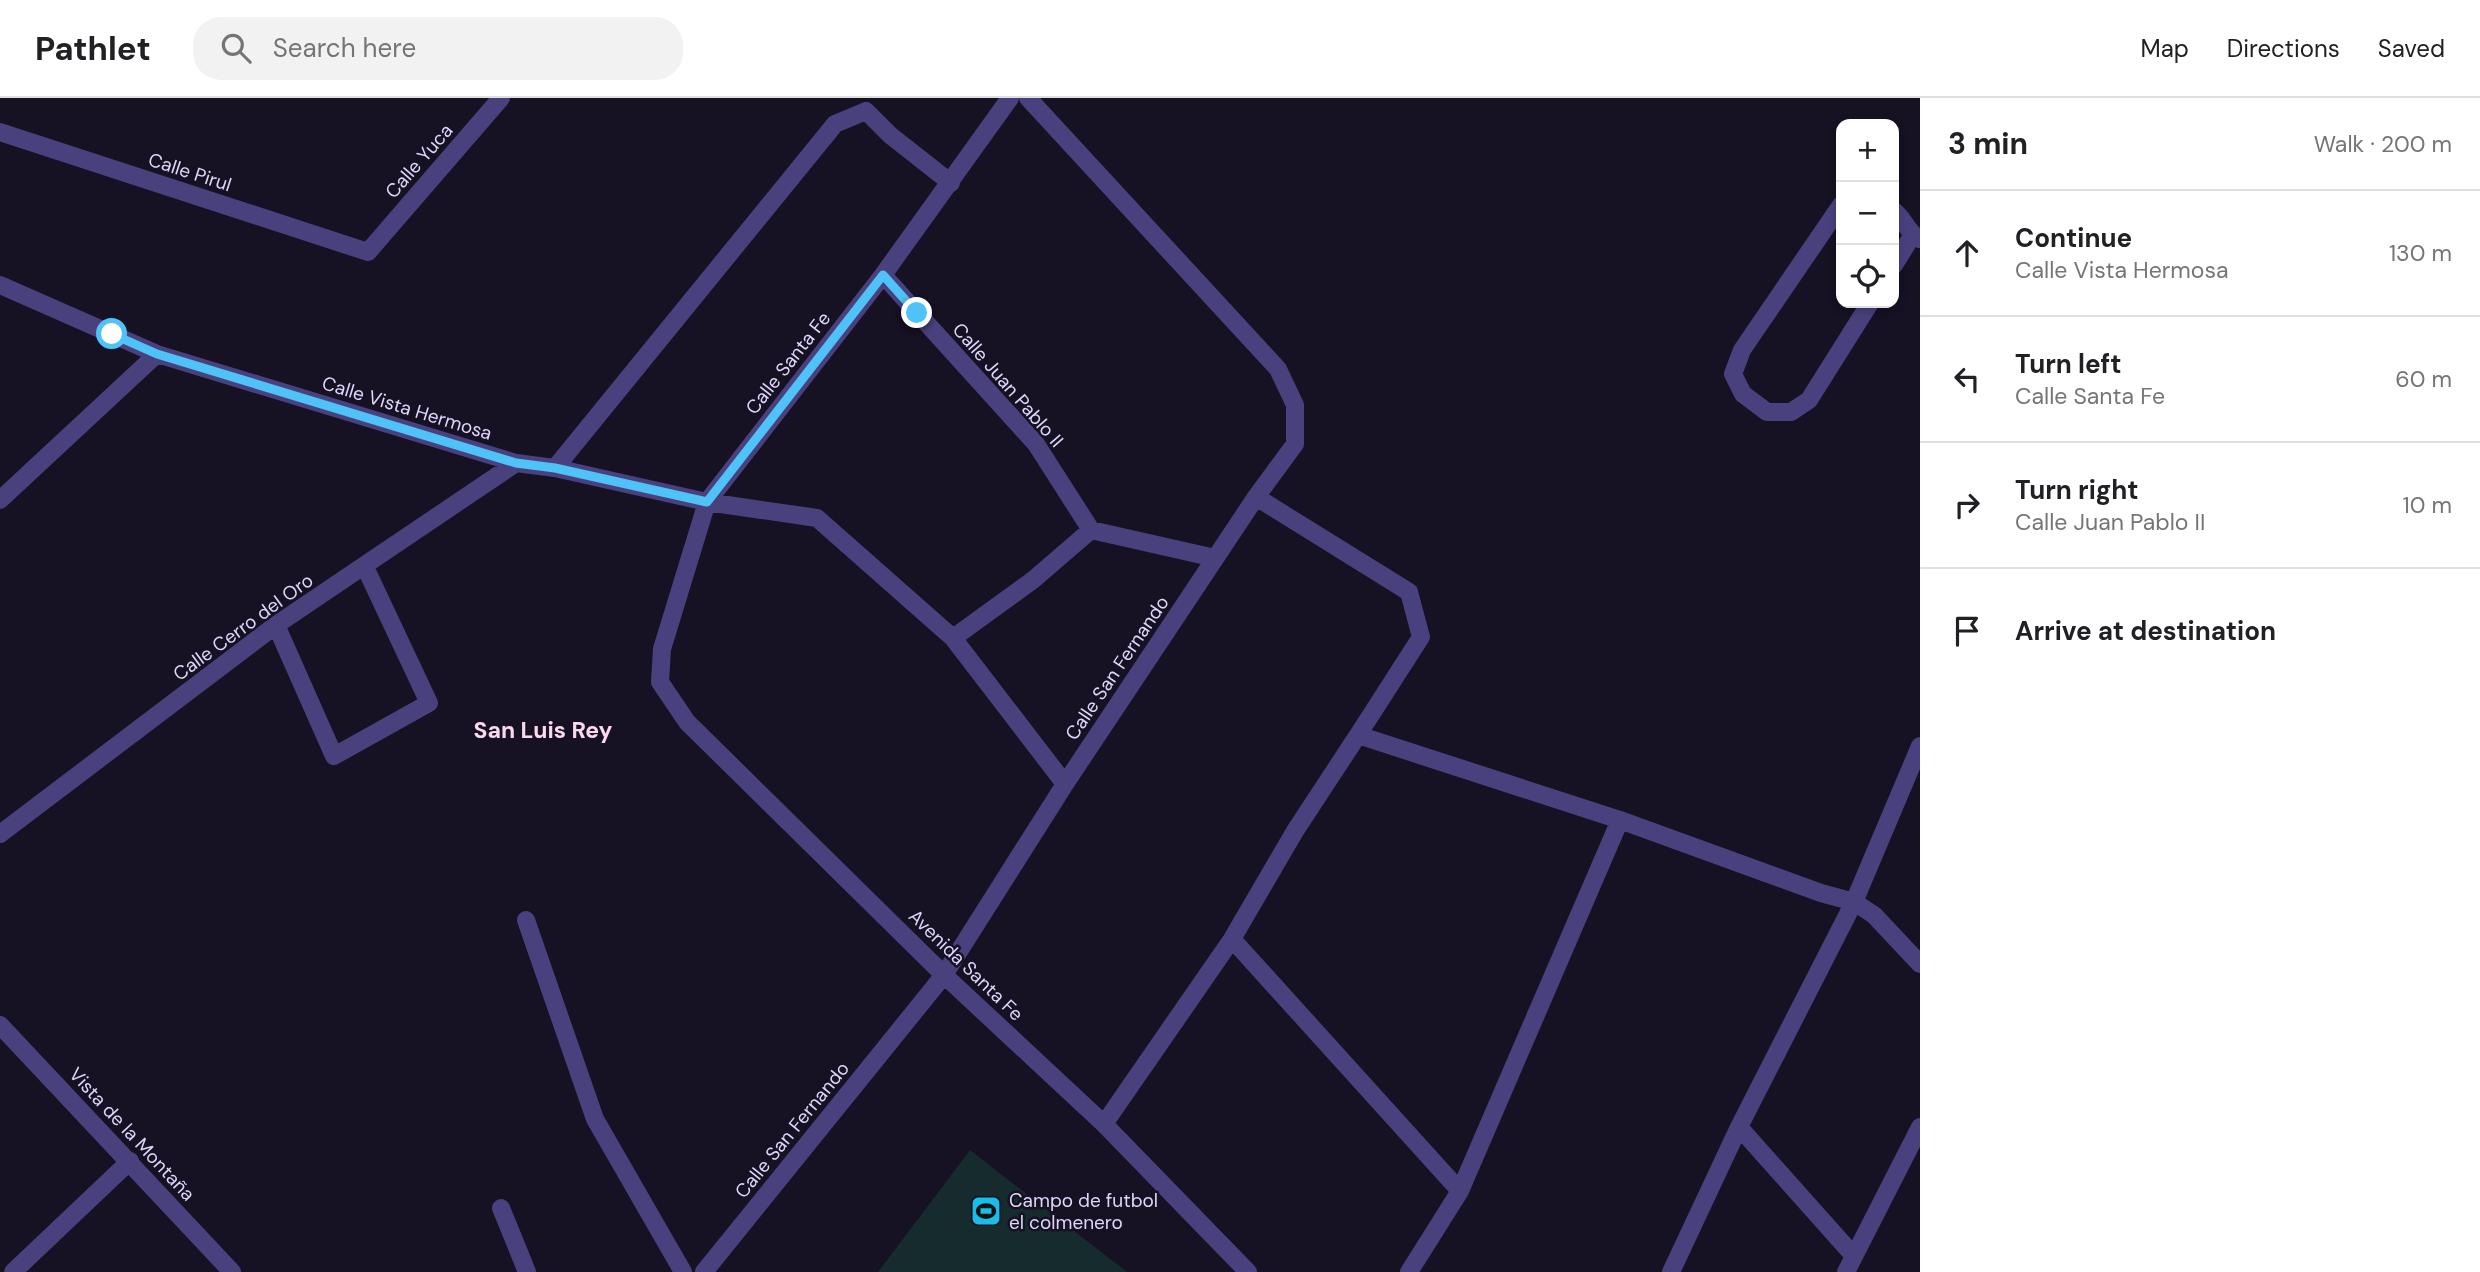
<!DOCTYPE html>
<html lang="en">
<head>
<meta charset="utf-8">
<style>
  :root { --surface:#fff; --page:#f2f2f2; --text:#202124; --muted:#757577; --line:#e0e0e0 }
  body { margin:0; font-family:"DM Sans",sans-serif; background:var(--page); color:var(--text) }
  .controls { position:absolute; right:21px; top:21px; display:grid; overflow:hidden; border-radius:14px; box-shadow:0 4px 10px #0003 }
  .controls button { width:63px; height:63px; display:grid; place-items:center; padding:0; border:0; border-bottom:2px solid var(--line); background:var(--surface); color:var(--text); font:35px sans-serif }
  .stop { position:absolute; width:21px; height:21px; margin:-16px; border:5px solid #4fc3f7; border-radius:50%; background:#fff }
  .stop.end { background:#4fc3f7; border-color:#fff; box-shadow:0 2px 7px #0008 }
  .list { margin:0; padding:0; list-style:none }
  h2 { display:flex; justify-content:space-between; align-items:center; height:91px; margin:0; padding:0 28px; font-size:30px }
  h2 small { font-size:23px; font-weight:400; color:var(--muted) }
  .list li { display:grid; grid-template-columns:46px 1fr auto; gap:21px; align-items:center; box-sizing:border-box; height:126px; padding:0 28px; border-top:2px solid var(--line) }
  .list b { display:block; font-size:26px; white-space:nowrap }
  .list p { margin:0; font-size:23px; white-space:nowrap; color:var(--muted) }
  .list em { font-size:23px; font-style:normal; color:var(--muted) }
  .icon { flex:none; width:38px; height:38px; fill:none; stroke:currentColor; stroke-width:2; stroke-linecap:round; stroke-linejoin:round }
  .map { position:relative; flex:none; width:1920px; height:1174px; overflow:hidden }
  header { display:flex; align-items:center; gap:42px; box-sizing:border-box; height:98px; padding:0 35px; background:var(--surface); border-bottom:2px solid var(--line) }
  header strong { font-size:33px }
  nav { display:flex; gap:38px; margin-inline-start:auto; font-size:24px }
  .search { width:490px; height:63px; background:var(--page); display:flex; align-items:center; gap:18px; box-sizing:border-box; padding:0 24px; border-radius:28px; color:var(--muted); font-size:26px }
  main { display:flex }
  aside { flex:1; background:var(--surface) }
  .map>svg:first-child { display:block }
  .green { fill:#152b2d }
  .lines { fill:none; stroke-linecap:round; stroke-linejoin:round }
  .minor { stroke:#49417e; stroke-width:18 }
  .route { stroke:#4fc3f7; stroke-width:9 }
  .labels { text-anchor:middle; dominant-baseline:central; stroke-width:5; stroke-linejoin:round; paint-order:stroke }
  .street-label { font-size:19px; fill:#dfd7fb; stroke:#161123 }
  .poi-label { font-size:19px; fill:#dfd7fb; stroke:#161123; text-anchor:start }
  .quarter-label { font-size:23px; font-weight:bold; fill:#fbd9ec; stroke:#161123 }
</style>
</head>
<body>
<header>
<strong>Pathlet</strong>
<div class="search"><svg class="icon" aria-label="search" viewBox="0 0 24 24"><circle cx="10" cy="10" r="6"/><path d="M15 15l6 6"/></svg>Search here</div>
<nav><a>Map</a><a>Directions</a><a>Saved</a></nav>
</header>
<main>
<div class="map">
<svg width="1920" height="1174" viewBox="0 0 1920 1174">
  <rect width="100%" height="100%" fill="#161123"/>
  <path class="green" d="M970 1052 1127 1174H878Z"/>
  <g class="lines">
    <path class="minor" d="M1010 0 883 177 707 404 662 551 660 584 687 624 944 877 1104 1026 1248 1174
      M0 34 368 154 501 0
      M1841 107 1742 252 1733 276 1743 296 1767 314H1791L1809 302 1870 205
      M1894 113C1905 121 1907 135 1920 141
      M1894 167 1912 138
      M883 177 1036 346 1091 432 1215 460
      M0 187 157 256 516 365 555 370 707 404 817 420 953 540 1065 686
      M555 370 835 26 866 13 890 37 951 85
      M1256 399 1409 494 1421 539 1358 637 1620 722 1821 795 1854 804 1874 817 1920 866
      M0 402 157 256
      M276 527 334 658 429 605 365 469
      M953 540 1033 482 1091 432
      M0 736 276 527 516 365
      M526 822 595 1021 683 1174
      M1232 841 1460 1093
      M0 927 232 1174
      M1104 1026 1232 841 1295 733 1358 637
      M1739 1029 1854 1158
      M501 1110 527 1174
      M13 1174 130 1063
      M704 1174 944 877 1065 686 1256 399 1295 346V307L1278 271 1028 0
      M1409 1174 1460 1093 1620 722
      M1671 1174 1739 1029 1854 804 1920 648
      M1846 1174 1920 1029"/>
  </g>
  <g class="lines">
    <path class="route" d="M112 236 157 256 516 365 555 370 707 404 883 177 917 215"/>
  </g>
  <defs>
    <g id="stadium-square" transform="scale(1.575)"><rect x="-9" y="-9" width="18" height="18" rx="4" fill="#18bee7" stroke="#161123"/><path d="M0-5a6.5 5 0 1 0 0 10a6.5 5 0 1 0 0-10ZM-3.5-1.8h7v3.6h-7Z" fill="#111"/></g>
  </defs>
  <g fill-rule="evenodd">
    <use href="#stadium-square" x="986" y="1113"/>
  </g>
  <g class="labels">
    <g class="street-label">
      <text transform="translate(419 63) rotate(-49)">Calle Yuca</text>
      <text transform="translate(190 74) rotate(18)">Calle Pirul</text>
      <text transform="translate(788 265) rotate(-52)">Calle Santa Fe</text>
      <text transform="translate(1008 287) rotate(49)">Calle Juan Pablo II</text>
      <text transform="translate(407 310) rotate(17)">Calle Vista Hermosa</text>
      <text transform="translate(243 529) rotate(-36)">Calle Cerro del Oro</text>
      <text transform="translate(1117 570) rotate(-56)">Calle San Fernando</text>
      <text transform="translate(966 867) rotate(44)">Avenida Santa Fe</text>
      <text transform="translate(792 1032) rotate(-51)">Calle San Fernando</text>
      <text transform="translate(132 1036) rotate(47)">Vista de la Montaña</text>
    </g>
    <g class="poi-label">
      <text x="1009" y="1102">Campo de futbol<tspan x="1009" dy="22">el colmenero</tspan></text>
    </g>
    <g class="quarter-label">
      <text x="543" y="632">San Luis Rey</text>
    </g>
  </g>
</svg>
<div class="controls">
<button>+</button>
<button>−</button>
<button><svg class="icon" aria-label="locate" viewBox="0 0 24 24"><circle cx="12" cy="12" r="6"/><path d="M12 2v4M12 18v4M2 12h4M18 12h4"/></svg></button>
</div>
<div class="stop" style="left:112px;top:236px"></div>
<div class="stop end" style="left:917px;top:215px"></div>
</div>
<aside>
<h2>3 min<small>Walk · 200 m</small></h2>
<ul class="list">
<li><svg class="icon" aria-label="ahead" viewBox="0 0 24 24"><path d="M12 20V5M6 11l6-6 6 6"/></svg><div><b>Continue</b><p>Calle Vista Hermosa</p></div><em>130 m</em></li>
<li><svg class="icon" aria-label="left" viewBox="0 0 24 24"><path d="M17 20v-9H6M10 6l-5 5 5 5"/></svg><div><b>Turn left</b><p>Calle Santa Fe</p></div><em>60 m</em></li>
<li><svg class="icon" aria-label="right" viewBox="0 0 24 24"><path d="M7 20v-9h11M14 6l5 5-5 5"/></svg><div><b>Turn right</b><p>Calle Juan Pablo II</p></div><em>10 m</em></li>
<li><svg class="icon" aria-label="arrive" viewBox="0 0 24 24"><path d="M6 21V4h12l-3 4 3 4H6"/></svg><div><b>Arrive at destination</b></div></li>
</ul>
</aside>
</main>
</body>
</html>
